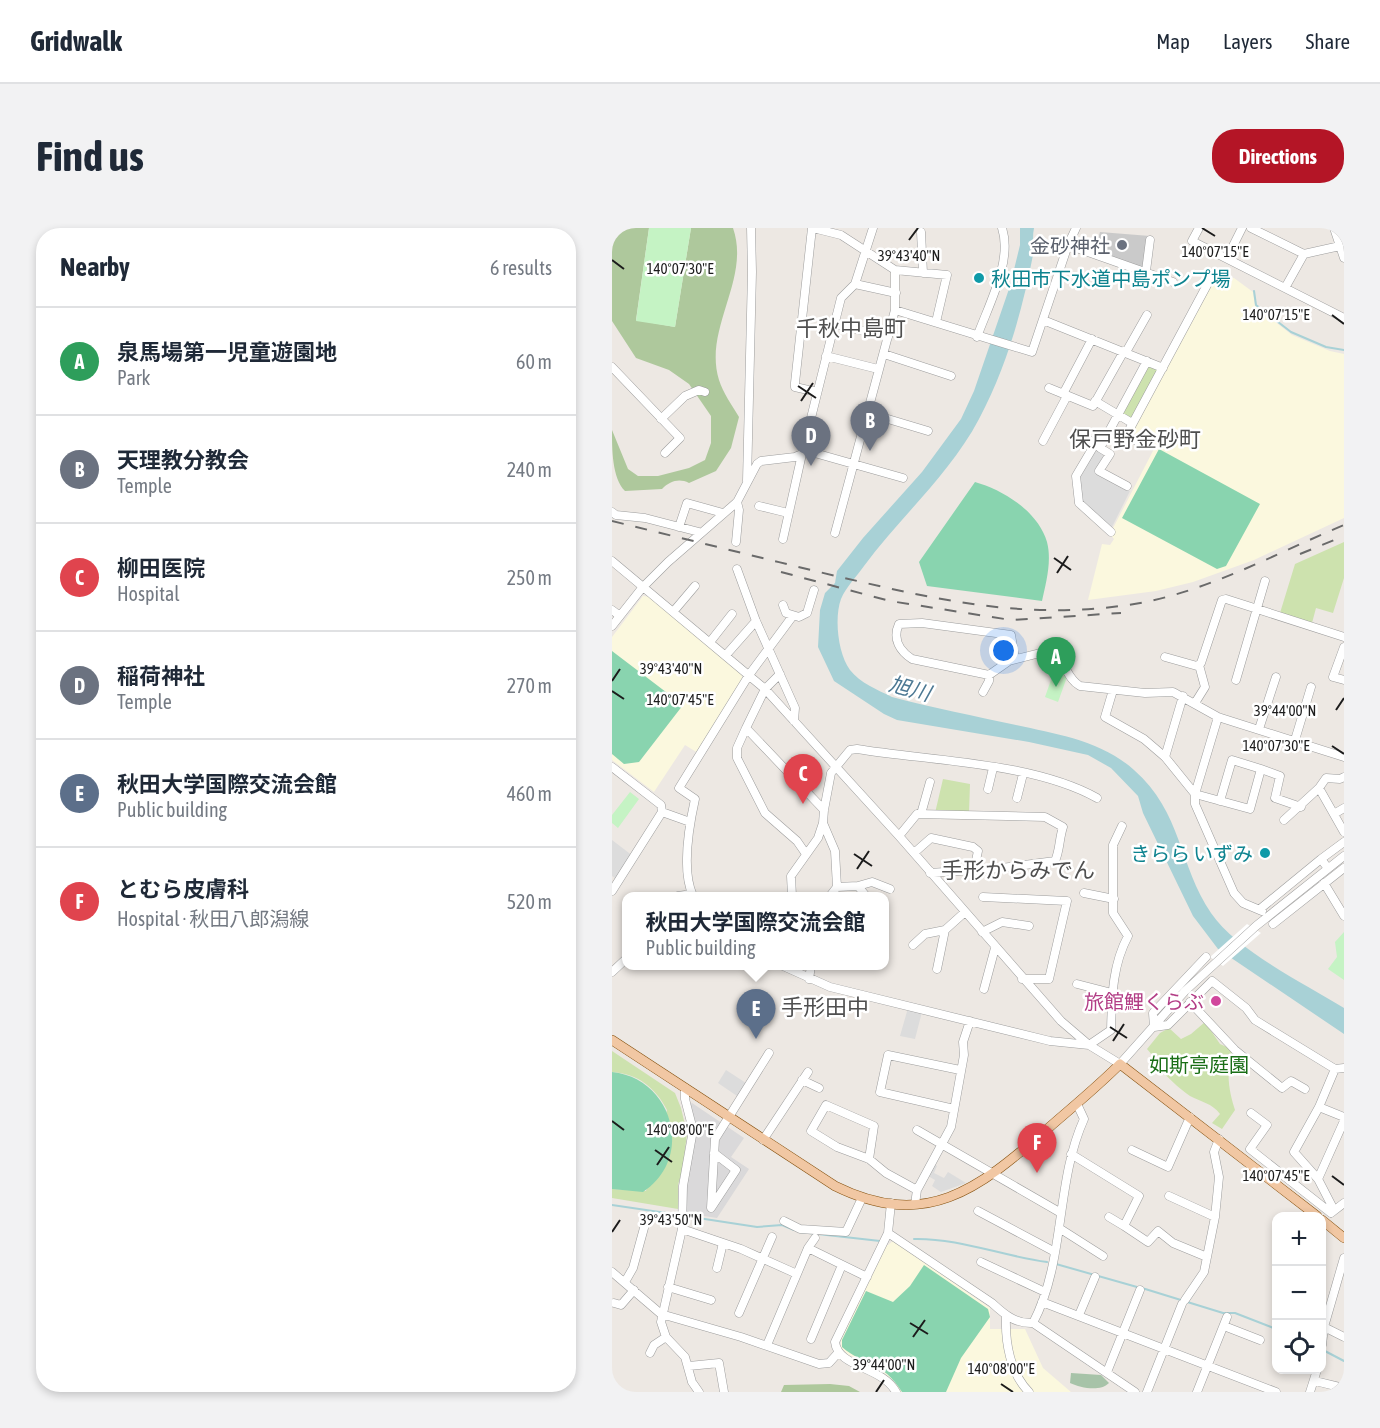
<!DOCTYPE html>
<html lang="en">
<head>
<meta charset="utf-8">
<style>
  :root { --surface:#fff; --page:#f2f2f3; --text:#1f2937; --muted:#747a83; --line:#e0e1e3; --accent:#b41526 }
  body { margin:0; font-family:"Asap Condensed","Noto Sans JP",sans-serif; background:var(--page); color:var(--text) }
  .controls { position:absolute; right:18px; bottom:18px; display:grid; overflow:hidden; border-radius:12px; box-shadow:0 3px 9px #0003 }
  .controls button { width:54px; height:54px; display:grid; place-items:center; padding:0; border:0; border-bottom:2px solid var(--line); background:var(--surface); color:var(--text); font:30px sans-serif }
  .you { position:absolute; left:392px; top:423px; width:21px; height:21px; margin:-15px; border:4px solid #fff; border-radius:50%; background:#1a73e8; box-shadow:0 0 0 9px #1a73e833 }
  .badge { display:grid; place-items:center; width:39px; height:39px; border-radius:50%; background:var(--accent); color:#fff; font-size:20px; font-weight:700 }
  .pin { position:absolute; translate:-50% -50px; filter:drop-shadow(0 2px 3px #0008) }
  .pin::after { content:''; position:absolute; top:32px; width:21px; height:18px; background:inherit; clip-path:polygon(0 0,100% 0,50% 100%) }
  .popup { position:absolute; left:10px; top:664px; width:267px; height:78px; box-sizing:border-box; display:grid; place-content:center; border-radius:12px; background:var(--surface); filter:drop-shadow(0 2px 4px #0005); font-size:20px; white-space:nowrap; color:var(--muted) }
  .popup b { font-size:22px; color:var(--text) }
  .popup::after { content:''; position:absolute; left:50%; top:100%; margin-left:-12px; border:12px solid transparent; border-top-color:var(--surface) }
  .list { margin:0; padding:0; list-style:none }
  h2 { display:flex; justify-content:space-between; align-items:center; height:78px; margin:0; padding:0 24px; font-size:26px }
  h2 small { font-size:20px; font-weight:400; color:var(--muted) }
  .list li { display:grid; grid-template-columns:39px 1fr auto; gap:18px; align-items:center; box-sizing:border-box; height:108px; padding:0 24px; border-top:2px solid var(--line) }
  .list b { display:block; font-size:22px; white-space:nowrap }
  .list p { margin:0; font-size:20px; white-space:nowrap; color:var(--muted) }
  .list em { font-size:20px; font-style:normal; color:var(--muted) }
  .icon { flex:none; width:33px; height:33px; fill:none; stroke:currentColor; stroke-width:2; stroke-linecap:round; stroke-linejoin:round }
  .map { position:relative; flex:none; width:732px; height:1164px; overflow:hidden; border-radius:24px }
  header { display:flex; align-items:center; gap:36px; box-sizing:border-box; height:84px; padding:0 30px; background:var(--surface); border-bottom:2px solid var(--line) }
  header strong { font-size:28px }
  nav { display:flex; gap:33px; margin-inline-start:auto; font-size:21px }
  .intro { display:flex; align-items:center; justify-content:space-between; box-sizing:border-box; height:144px; padding:0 36px }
  h1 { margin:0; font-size:42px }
  .button { padding:15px 27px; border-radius:24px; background:var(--accent); color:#fff; font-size:21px; font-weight:700 }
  main { display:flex; gap:36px; padding:0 36px }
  aside { flex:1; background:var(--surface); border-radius:24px; box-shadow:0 3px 9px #0003 }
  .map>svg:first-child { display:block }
  .residential { fill:#dad9da }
  .education { fill:#fbf8de }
  .religious { fill:#cacaca }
  .grass { fill:#cde2ae }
  .forest { fill:#aec89c }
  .cemetery { fill:#a7c3a8 }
  .park { fill:#c5f3c4 }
  .pitch { fill:#89d4af }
  .parking { fill:#dcdcdc }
  .water { fill:#a8d1d6 }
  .pier { fill:#fff }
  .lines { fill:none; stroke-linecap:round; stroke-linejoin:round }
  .stream { stroke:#a8d1d6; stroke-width:2 }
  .minor-casing { stroke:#9d9d9d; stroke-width:9 }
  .major-casing { stroke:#85510f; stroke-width:10 }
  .minor { stroke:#fff; stroke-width:8 }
  .major { stroke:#f1c7a3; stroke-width:9 }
  .rail { stroke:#6a6a6a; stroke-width:2; stroke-dasharray:12 12; stroke-linecap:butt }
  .ticks { fill:none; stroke:#1c1c1c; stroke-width:2 }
  .worship-dot { fill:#6b7280; stroke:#fff; stroke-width:2 }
  .culture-dot { fill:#0f9aa8; stroke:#fff; stroke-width:2 }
  .hotel-dot { fill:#d1479c; stroke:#fff; stroke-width:2 }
  .labels { text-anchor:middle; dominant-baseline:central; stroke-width:5; stroke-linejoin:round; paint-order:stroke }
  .worship-label { font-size:20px; fill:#5b616d; stroke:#fff; text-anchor:end }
  .culture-label { font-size:20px; fill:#0d838f; stroke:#fff; text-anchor:start }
  .hotel-label { font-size:20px; fill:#b23c85; stroke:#fff; text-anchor:end }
  .park-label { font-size:20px; fill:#196e16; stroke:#fff }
  .water-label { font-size:21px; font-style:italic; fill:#4c7893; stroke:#fff }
  .quarter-label { font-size:22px; fill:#4f4f4f; stroke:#fff }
  .ticks-label { font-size:15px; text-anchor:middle; fill:#1c1c1c; stroke:#fff; stroke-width:5; stroke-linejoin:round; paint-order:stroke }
</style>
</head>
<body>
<header>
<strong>Gridwalk</strong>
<nav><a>Map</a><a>Layers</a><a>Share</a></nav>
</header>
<div class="intro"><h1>Find us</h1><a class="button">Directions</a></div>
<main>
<aside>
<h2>Nearby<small>6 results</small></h2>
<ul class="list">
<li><span class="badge" style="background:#2e9e5b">A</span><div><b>泉馬場第一児童遊園地</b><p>Park</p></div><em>60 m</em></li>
<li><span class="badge" style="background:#6b7280">B</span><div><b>天理教分教会</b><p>Temple</p></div><em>240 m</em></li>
<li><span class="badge" style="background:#e0444e">C</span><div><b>柳田医院</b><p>Hospital</p></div><em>250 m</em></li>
<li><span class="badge" style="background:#6b7280">D</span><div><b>稲荷神社</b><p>Temple</p></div><em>270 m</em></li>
<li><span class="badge" style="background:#5c6f8a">E</span><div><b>秋田大学国際交流会館</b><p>Public building</p></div><em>460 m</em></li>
<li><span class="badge" style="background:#e0444e">F</span><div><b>とむら皮膚科</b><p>Hospital · 秋田八郎潟線</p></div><em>520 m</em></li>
</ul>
</aside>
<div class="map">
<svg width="732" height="1164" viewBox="0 0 732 1164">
  <rect width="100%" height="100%" fill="#ede8e3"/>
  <path class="residential" d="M80 875 132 910 119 929 137 941 105 990 73 985V958L81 924 77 877Z"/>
  <path class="education" d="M604 47 622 50 641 64 643 78 680 107 718 123 732 126V290L642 332 581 354 544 363 476 372 490 316 498 317 502 311 498 306 543 219 521 208 520 203Z
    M31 368 39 369 130 442V454L86 525 73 517 42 564 0 532V409Z
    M281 1013 378 1080V1101H413L431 1140 459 1164H288L282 1153 265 1139 237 1127 229 1120V1112L272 1020Z"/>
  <path class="religious" d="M488 4 538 8 533 41 482 25Z"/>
  <path class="grass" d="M537 138 547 143 520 191 511 185Z
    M732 314V350L721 385 704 380 700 395 668 385 683 336Z
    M331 551 358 556 357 585H323Z
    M593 794 608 816 619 821 622 827C612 841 618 867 623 882L610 901 600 895 608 886C600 875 589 874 578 868 566 860 555 848 544 838L546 834 535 821 548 805 557 800 569 811 579 806Z
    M0 823 63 865 69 880 75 905 71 940 66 957V981L0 970V961L34 963 55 882C43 859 26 846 0 844Z"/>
  <path class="forest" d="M0 0H37L24 92 63 99 79 0H121C139 51 91 101 107 152 111 165 120 177 127 189L119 220 104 243 77 255C67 250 58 253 50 261L13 263C0 250 0 221 0 202L16 241 26 248H46L77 240 93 232 99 215V188L77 156 57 142 24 130 0 93Z
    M218 1156 237 1158 248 1164H169L172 1157Z"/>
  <path class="cemetery" d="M459 1145 489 1147 497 1155C488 1164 469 1160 458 1155Z"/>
  <path class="park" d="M37 0H79L63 99 24 93Z
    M446 432 455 449 446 474 433 469Z
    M18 564 27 571 6 600 0 595V587Z
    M732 704V752L716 741 725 729 723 714Z"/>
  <path class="pitch" d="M547 221 648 276 614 338 605 341 510 290Z
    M363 254C391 262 426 283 435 314 440 333 434 355 430 373L315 358 307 334Z
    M0 423 71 477 27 534 12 536 0 526Z
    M0 844C61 850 83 930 31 964L0 961Z
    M312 1037 376 1081 378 1089 349 1130 334 1164H290C270 1132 253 1139 230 1119V1112L254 1063 281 1074 298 1058Z"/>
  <path class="parking" d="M486 223 490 225 492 230 484 244 518 263 499 301 471 275 468 249 482 224Z
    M0 612 21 628 6 652 0 648Z
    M296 780 310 784 303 811 288 808Z
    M114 842 134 855 125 868 106 855Z
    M322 936 325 938 322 945 332 950 336 944 354 955 329 964 320 958 323 952 316 948Z"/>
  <path class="water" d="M408 0H422C420 9 422 18 421 27 410 84 394 140 367 191 338 246 289 288 252 338 245 348 234 359 229 371 222 390 226 426 238 442 248 455 266 462 280 469 321 480 363 488 404 497 445 506 490 513 522 542 570 584 567 638 599 685 625 723 693 756 732 780V806L606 721 581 688 531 585 526 568 499 540 476 527 417 514 285 492 272 486 222 453 206 419 208 382 213 365 223 355 225 343 251 310 310 244 349 191 362 163 398 58 408 17Z"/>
  <path class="pier" d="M635 696 649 705 611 738 598 729Z"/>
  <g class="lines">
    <path class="stream" d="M642 63 644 77 679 104 714 119 732 122
      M0 977 68 987
      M73 988 145 999 170 997 182 1002
      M188 1004 268 1013
      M302 1011C347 1010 390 1028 435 1034
      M444 1036 525 1059
      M530 1060 611 1085H623L664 1101
      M711 1122 732 1133"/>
    <g class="minor-casing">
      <path id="minor" d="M200 0 183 155V159L205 164
        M201 0 229 7 283 42V82L223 305
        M587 0 580 13 732 90
        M639 0 692 26 728 18
        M722 0 732 30
        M309 4 311 45
        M456 17 561 54
        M615 30 630 0
        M283 42 335 47 324 94
        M534 43 538 12
        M243 56 284 65
        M673 60 692 26
        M283 82 420 124 456 17 464 0
        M431 92 551 140
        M223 96 276 109
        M365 109C376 78 401 33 390 0
        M514 124 535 87
        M272 126 339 148
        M214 128 266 141
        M0 139 68 210 53 225
        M437 160 481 178 512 123
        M451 166 480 111
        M483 173 520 195
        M256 185 316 203
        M49 191 73 168 87 162 93 164
        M470 207 483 216
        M431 213 455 168
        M526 214 515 206 602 44
        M488 220 498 226 487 243 515 258
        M192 222 291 250
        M135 253 140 44 139 0
        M147 278 176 285
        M0 284 4 287 33 290 87 304
        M67 299 75 275 111 285
        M499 304 467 275 464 248 483 216 488 220 535 133
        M171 311 190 226
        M124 314 127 282 125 274
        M0 333 153 461 287 608 449 793 477 817 508 836 573 763 644 698 732 628
        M125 341 144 393 183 480 182 493
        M171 377 174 385 187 389 195 385 202 362
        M0 382 8 388
        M61 384 83 358
        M0 398 30 360 56 334 125 274 145 236 149 233 183 229 190 226 229 70 243 56 261 0
        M98 414 120 386
        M732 419 721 449 732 452
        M114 427 144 393
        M553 429 585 438 589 435 610 372 614 371 732 409
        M403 431 399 407 310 395 287 396C280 411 288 423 300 431L377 447 397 433 436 423C454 429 453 450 468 458L533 465 561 464 606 489 732 529
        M168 446 153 461 134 500 212 582
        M624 452 653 353
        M501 462 493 489 532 511 553 529 583 566 638 581 649 541 620 532 608 573
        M371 464 377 453V447
        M583 475 593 459 587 437
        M606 489 583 566V576L622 665 631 675 650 683
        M134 500 125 520V530L153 585 185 613 194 626
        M647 501 664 449
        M683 512 699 459
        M553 529 571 468
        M0 539 49 577 50 584 0 663
        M649 541 668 548 663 570 689 579
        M732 549 728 551 714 550 707 560 732 604
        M376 561 381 540
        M405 570 411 546
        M50 584 78 594
        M309 586 318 554
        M722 586 732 580
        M672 592 707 560
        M287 608 305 586 433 589 451 599C447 611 448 622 443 633L390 640 318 645
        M302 625 319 610 361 619 366 623 362 642
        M709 631 732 614
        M712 655 732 688
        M246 658 260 654 278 661
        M225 659 246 658 254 668
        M472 665 502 671
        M66 668 80 666
        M81 668C69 642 77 598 83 571L67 560 137 447 180 389
        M180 668 179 648 206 610 211 595
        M218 668 225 659 223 623 211 595 212 582 219 545 238 522 245 521C318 533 420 534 485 570
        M371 669 455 673 437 751H410
        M648 681 709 631 715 639
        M661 696 732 640
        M370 704 390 694 417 698
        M301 717 313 706 333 702 353 684
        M171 738 218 759 438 813 477 817 499 802C500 769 500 738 516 708L501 685V617L510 598
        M325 741 333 702
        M0 744 15 730
        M197 751 199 738
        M465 756 500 765
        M372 761 383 720
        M578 774 623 822 670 860 679 853 693 861
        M542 799 556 797 600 753 634 780 643 792 723 841 732 840
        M542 799 541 785 594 729
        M190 852 207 860
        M73 860V871L81 902 71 958 70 1001 49 1094 54 1109 73 1129 80 1154 87 1164
        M707 879 732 889
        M342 881 268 864 276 827 348 842
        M639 885 655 897 638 921 719 985 732 975
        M305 902 449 985
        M151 912 196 844
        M520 922 556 939 578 889
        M102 925 124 942 99 980 103 911 157 825
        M459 926 527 968 512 998 536 1014 546 1003 561 1015 595 1029
        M257 931 262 898 214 877 199 903 225 919 257 931 274 945 305 962
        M706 951 732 893
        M557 968 603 989
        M279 975 276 1005 223 1114C226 1140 270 1138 284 1164
        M303 976 305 962 339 899 352 827 351 814 358 793
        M722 982 706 951 682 924 707 879 723 841
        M366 983 443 1024
        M497 989 512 998
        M172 993 188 1001 234 1004 250 970
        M447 1000 491 1028
        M70 1001 129 1021 185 1046
        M276 1005 380 1075C392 1086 403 1096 421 1095
        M196 1020 203 1010
        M369 1034 433 1064
        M105 1040 111 1015
        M0 1044 49 1086 129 1109 207 1136 217 1135 226 1125
        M13 1054 21 1040 32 1000
        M56 1059 99 1072
        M573 1072 592 1044 603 989 607 949 602 924 607 911
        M430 1074 664 1164
        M2 1075 9 1077 22 1062
        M127 1085 160 1009
        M467 1087 483 1049
        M394 1088C393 1114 398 1145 417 1164
        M421 1095C454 1032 443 955 472 891L465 876
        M421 1095 523 1164
        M612 1098 648 1112
        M712 1099 732 1109
        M199 1111 230 1037
        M155 1117 196 1020 255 1049
        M710 1117 712 1099 732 1030
        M38 1125 42 1117 54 1109
        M77 1138 107 1135 112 1164
        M495 1144 528 1062
        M703 1153 732 1160
        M535 1164 570 1076
        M585 1164 615 1089
        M698 1164 705 1142"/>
    </g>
    <g class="major-casing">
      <path id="major" d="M0 812 223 958C314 1003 366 961 433 903 458 881 484 860 508 836L705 988
        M710 992 732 1010"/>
    </g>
    <use href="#minor" class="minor"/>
    <use href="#major" class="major"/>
    <path class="rail" d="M0 293C69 310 138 327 207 344 314 369 404 393 516 377 592 366 662 326 732 297
      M688 326 732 308
      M169 344 278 373 399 392 509 385"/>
  </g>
  <path class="ticks" d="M590 0 603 8M297 12 306 0M0 32 12 41M720 87 732 96M186 158 204 170M189 173 201 155M442 330 459 342M445 345 456 328M0 453 8 441M0 463 12 471M724 482 732 470M720 518 732 526M242 626 260 638M245 641 257 623M498 799 515 810M501 813 512 796M0 893 12 902M43 922 60 934M45 937 57 919M720 948 732 957M0 1004 8 992M298 1095 316 1106M301 1109 313 1092M389 1156 401 1164M264 1164 272 1152"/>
  <circle class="worship-dot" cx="510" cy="17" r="6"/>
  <g class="culture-dot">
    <circle cx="367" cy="50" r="6"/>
    <circle cx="653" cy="625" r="6"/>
  </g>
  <circle class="hotel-dot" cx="604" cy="773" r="6"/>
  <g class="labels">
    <g class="worship-label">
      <text x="498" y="17">金砂神社</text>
    </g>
    <g class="culture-label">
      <text x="379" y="50">秋田市下水道中島ポンプ場</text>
      <text x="641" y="625" text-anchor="end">きらら いずみ</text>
    </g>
    <g class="hotel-label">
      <text x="592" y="773">旅館鯉くらぶ</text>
    </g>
    <g class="park-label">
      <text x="587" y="836">如斯亭庭園</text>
    </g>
    <g class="water-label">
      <text transform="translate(298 460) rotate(15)">旭川</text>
    </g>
    <g class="quarter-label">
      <text x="239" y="100">千秋中島町</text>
      <text x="523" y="211">保戸野金砂町</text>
      <text x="406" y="642">手形からみでん</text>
      <text x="213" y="779">手形田中</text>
    </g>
  </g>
  <g class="ticks-label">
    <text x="603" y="29">140°07'15"E</text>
    <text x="297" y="33">39°43'40"N</text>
    <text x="68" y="46">140°07'30"E</text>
    <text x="664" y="92">140°07'15"E</text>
    <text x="59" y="446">39°43'40"N</text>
    <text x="68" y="477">140°07'45"E</text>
    <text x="673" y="488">39°44'00"N</text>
    <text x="664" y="523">140°07'30"E</text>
    <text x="68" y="907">140°08'00"E</text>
    <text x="664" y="953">140°07'45"E</text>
    <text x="59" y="997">39°43'50"N</text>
    <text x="272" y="1142">39°44'00"N</text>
    <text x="389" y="1146">140°08'00"E</text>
  </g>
</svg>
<div class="controls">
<button>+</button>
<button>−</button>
<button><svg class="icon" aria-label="locate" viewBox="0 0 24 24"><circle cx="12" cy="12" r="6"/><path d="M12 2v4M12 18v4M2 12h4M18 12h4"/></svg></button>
</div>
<div class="you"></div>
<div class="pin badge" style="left:444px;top:459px;background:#2e9e5b">A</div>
<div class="pin badge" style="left:258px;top:223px;background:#6b7280">B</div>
<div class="pin badge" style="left:191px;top:576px;background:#e0444e">C</div>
<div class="pin badge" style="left:199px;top:238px;background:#6b7280">D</div>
<div class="pin badge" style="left:144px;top:811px;background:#5c6f8a">E</div>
<div class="popup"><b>秋田大学国際交流会館</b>Public building</div>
<div class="pin badge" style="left:425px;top:945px;background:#e0444e">F</div>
</div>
</main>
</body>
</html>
